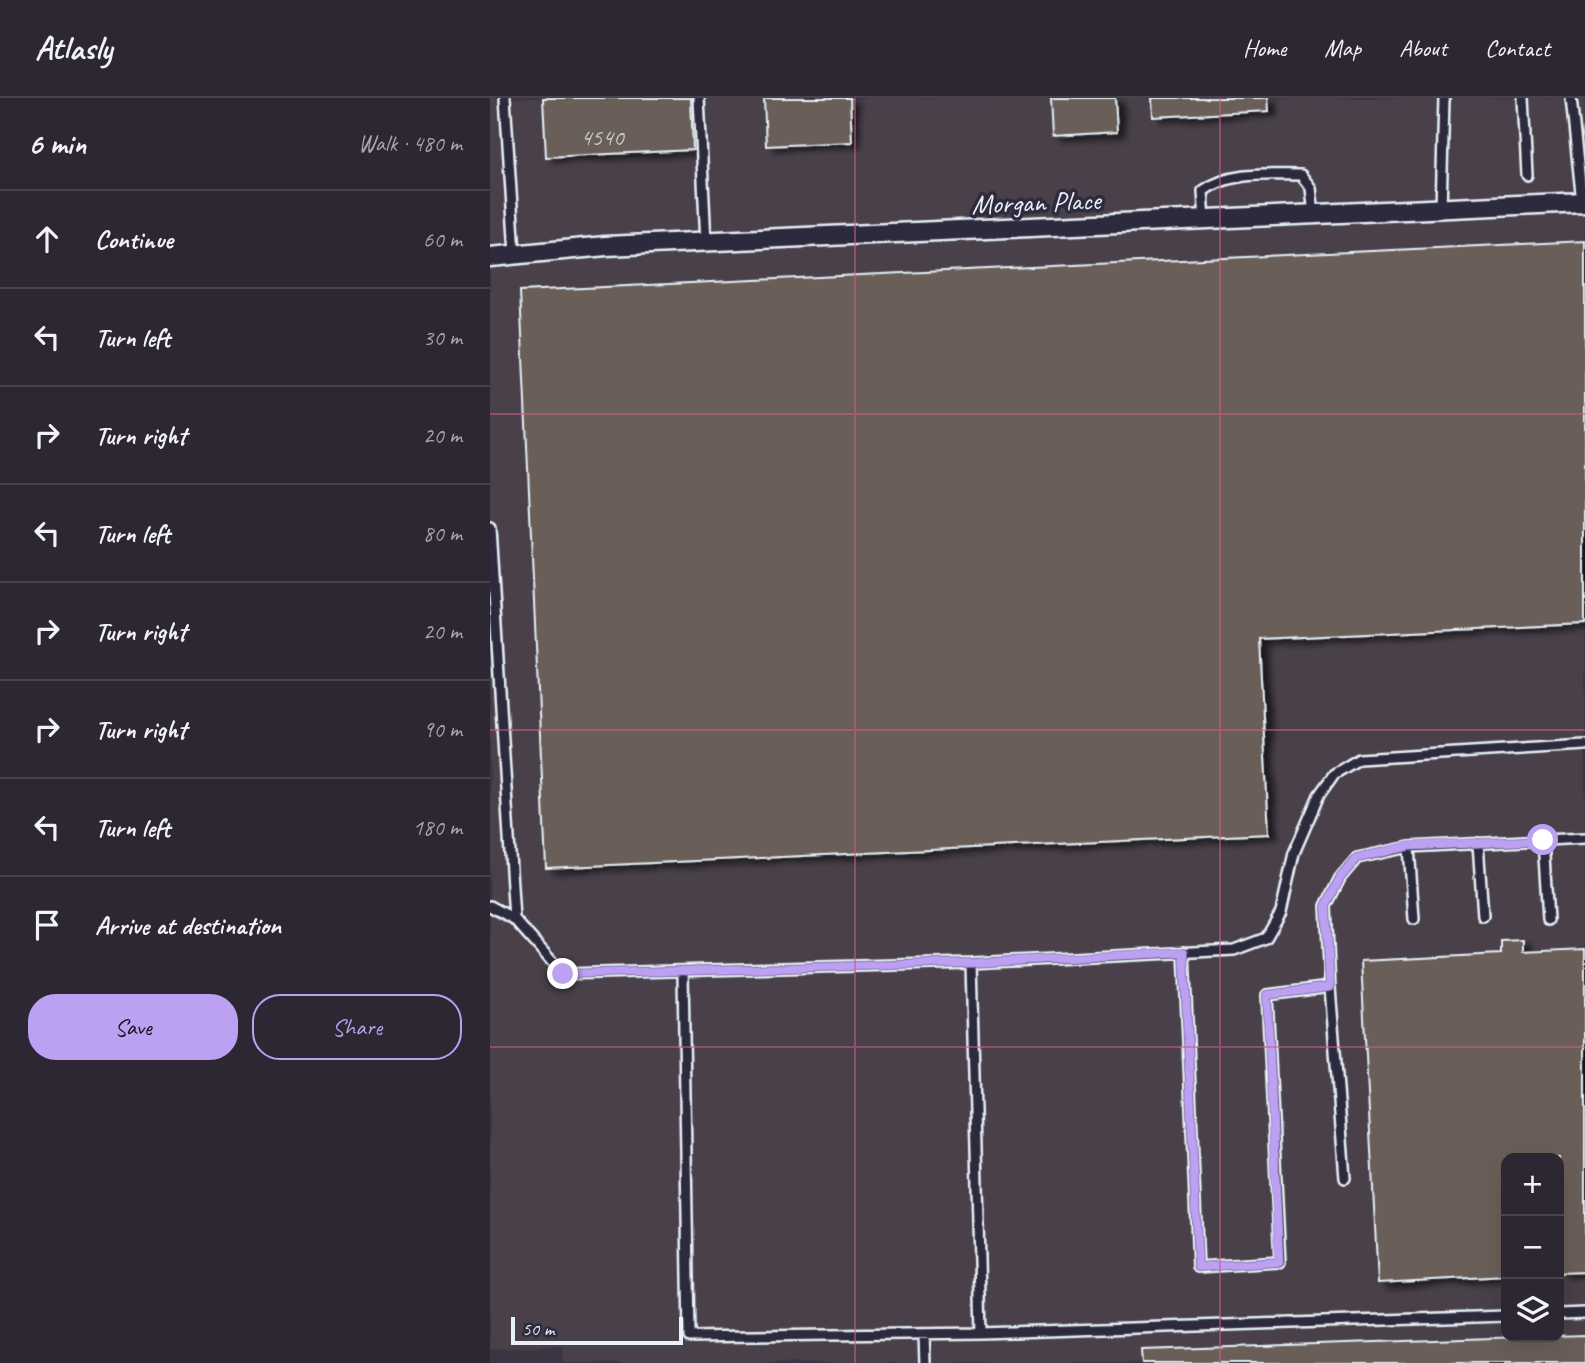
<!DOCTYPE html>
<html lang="en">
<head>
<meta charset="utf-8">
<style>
  :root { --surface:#2c2732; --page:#38333e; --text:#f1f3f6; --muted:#a6a5ac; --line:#48444d; --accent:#bca0f2 }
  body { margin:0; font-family:Caveat,sans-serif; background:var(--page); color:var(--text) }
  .controls { position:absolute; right:21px; bottom:21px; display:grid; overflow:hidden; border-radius:14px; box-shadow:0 7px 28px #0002 }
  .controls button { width:63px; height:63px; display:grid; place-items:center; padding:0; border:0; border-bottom:2px solid var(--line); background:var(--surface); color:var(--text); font:35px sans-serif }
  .scale { position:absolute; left:21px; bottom:18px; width:172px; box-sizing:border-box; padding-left:7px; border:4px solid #e8f1f8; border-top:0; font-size:19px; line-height:24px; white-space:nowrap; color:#e8f1f8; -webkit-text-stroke:5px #2f2a3d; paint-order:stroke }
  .stop { position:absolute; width:21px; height:21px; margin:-16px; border:5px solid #bca0f2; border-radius:50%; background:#fff }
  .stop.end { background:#bca0f2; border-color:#fff; box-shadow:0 2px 7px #0008 }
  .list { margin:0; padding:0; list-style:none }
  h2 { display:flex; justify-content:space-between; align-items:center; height:91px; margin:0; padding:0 28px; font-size:30px }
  h2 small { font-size:23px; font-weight:400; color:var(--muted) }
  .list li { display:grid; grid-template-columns:46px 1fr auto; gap:21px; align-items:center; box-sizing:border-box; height:98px; padding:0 28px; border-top:2px solid var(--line) }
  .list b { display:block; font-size:26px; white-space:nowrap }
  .list em { font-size:23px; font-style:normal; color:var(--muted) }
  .actions { display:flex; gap:14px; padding:21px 28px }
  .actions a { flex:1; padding:16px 0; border:2px solid var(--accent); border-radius:28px; text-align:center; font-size:24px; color:var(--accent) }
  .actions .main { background:var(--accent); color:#111 }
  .icon { flex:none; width:38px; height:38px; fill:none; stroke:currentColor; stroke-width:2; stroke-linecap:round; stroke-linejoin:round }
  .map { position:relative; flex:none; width:1095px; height:1265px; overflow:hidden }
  header { display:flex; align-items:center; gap:42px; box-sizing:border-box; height:98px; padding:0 35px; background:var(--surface); border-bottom:2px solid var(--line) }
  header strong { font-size:33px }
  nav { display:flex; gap:38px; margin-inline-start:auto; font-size:24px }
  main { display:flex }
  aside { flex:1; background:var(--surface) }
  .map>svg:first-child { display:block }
  .built { fill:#49414a; fill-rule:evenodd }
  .building { fill:#6a5e59; stroke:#e8f1f8; stroke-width:2; filter:url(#shadow) }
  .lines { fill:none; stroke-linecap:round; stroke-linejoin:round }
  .lane-casing { stroke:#e8f1f8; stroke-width:14 }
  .street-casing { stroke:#e8f1f8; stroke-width:23 }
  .lane { stroke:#2f2a3d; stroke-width:9 }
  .street { stroke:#2f2a3d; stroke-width:18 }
  .route { stroke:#bca0f2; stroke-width:9 }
  .grid { fill:none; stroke:#cd598a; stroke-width:2; stroke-opacity:0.55 }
  .labels { text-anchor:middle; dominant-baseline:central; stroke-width:7; stroke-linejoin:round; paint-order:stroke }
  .number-label { font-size:24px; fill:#c8ccd0 }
  .street-label { font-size:28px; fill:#e8f1f8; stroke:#2f2a3d }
</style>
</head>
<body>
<header>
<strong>Atlasly</strong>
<nav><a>Home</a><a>Map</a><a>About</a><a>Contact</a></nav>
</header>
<main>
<aside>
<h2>6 min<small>Walk · 480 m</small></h2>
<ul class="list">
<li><svg class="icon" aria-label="ahead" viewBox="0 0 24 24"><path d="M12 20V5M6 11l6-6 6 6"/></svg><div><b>Continue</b></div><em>60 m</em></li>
<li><svg class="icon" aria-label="left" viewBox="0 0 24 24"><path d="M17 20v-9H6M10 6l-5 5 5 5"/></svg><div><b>Turn left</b></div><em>30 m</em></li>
<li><svg class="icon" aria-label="right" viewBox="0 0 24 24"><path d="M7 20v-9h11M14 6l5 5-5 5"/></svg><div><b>Turn right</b></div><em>20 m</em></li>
<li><svg class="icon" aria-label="left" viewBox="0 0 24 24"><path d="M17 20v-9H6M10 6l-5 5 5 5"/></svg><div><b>Turn left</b></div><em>80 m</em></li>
<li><svg class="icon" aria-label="right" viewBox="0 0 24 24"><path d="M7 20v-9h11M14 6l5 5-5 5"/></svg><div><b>Turn right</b></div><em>20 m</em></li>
<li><svg class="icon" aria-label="right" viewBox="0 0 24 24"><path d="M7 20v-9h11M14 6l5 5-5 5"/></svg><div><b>Turn right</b></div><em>90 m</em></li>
<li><svg class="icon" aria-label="left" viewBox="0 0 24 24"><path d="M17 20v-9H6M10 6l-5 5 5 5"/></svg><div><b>Turn left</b></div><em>180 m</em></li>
<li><svg class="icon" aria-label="arrive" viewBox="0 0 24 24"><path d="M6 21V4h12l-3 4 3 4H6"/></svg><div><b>Arrive at destination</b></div></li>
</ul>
<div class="actions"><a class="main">Save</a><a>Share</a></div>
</aside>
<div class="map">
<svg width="1095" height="1265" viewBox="0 0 1095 1265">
  <defs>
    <filter id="shadow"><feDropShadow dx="8" dy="4.5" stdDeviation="3.5" flood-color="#0009"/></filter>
  </defs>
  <rect width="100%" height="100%" fill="#3b3443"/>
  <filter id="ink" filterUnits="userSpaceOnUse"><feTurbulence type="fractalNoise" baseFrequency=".0143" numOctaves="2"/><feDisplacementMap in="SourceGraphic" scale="14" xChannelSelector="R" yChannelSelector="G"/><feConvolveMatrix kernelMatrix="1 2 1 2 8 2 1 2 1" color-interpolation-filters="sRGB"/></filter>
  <g filter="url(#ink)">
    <path class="built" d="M0 0H1095V1265H72L73 1248 0 1251ZM1016 1060H1069V1239H1016Z"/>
    <path class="building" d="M53 0H201L203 52 56 59Z
      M274 0H360L362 44 276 48Z
      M561 0H625L627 34 563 38Z
      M662 0H778L779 13 663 19Z
      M1095 143V526L769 541 779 736 56 770 30 193Z
      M1033 842V854L1095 851V1174L1069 1175V1060H1016V1178L888 1185 871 863 1011 856V843Z
      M1095 1237V1265H652L651 1252Z"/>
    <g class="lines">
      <g class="lane-casing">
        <path id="lane" d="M15 0 25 156
          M209 0 216 144
          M1033 0 1037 77
          M1081 0 1092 104
          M951 111 954 0
          M715 123 713 93C741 73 778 77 811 77L821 90 824 117
          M0 430 24 821
          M1053 742 1058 822
          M988 745 993 818
          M919 749 924 821
          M0 808 24 821 73 876 481 865
          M694 854 708 1169 790 1164 777 897 840 889 836 808 850 780 867 760 919 749 1095 740
          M193 875 199 1239 491 1235
          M840 889 855 1080
          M1069 1216 1095 1215
          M1016 1218 491 1235 481 865 744 852 776 840 791 814 804 755 829 697 844 676 869 661 1095 647
          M434 1236 435 1265"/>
      </g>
      <g class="street-casing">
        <path id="street" d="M0 159 116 148 1095 104"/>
      </g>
      <use href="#lane" class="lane"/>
      <use href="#street" class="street"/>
    </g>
  </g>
  <g class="lines" filter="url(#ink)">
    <path class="route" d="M73 876 481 865 694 854 708 1169 789 1164 777 897 840 889 836 808 850 780 867 760 919 748 1053 742"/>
  </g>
  <path class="grid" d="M365 0V1265M730 0V1265M0 316H1095M0 632H1095M0 949H1095"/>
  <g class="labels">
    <g class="number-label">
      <text x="112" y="39">4540</text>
    </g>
    <g class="street-label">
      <text transform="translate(546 104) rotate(-2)">Morgan Place</text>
    </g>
  </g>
</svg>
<div class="controls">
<button>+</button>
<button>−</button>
<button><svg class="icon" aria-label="layers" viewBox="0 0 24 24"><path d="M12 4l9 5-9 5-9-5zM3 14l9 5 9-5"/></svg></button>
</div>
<div class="scale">50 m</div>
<div class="stop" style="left:1053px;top:742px"></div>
<div class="stop end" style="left:73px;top:876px"></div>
</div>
</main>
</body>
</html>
